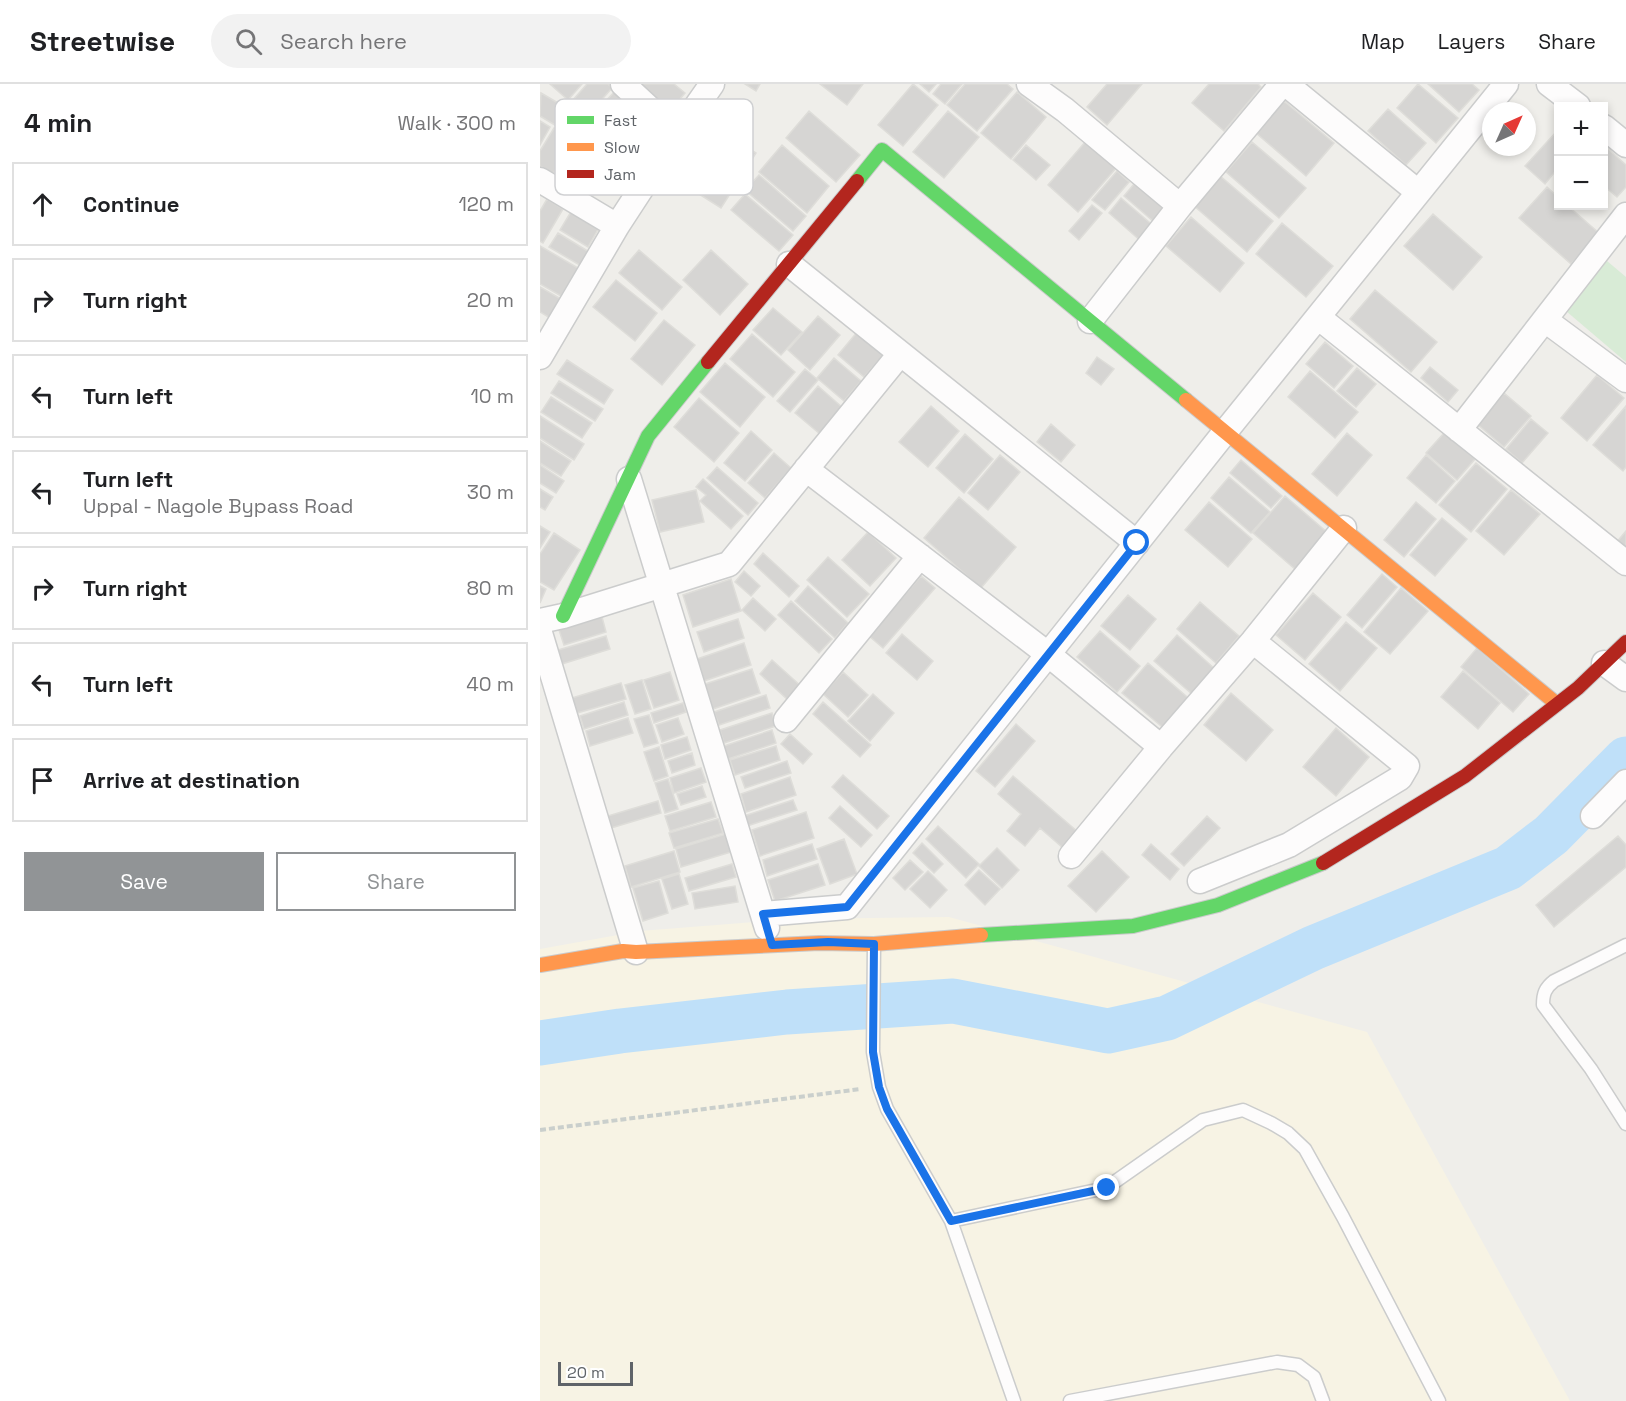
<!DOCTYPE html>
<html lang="en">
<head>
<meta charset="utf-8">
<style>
  :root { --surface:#fff; --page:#f2f2f2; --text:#202124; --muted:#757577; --line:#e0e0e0; --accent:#919496 }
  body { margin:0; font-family:"Space Grotesk",sans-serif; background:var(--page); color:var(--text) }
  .controls { position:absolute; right:18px; top:18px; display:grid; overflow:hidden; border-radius:0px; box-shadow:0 3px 9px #0003 }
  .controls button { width:54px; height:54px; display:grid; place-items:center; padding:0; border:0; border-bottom:2px solid var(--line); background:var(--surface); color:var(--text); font:30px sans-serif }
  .compass { position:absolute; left:942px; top:18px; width:54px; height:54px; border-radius:50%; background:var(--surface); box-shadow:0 3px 9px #0003; rotate:45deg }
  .scale { position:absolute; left:18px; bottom:15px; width:75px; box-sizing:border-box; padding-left:6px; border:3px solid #5f6368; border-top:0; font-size:16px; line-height:21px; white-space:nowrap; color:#5f6368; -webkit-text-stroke:4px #fff; paint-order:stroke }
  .stop { position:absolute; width:18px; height:18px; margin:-14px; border:4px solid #1a73e8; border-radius:50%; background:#fff }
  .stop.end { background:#1a73e8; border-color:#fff; box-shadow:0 2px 6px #0008 }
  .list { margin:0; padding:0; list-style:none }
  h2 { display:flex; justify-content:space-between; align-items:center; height:78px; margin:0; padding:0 24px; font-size:26px }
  h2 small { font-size:20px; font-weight:400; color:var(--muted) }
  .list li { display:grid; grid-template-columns:39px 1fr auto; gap:18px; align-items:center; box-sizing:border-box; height:84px; margin:0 12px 12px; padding:0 12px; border:2px solid var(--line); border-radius:0px }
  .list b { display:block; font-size:22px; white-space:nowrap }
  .list p { margin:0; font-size:20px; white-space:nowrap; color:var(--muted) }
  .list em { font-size:20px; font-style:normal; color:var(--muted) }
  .actions { display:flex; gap:12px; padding:18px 24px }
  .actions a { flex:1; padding:14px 0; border:2px solid var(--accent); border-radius:0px; text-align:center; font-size:21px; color:var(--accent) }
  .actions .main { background:var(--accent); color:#fff }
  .icon { flex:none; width:33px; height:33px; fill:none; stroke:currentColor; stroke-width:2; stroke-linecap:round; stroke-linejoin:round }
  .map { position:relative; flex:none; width:1086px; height:1317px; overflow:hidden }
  header { display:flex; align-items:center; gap:36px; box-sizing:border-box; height:84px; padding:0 30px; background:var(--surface); border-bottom:2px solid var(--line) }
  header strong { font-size:28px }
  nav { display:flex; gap:33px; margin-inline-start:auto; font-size:21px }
  .search { width:420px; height:54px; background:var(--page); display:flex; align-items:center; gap:15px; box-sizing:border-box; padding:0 21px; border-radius:33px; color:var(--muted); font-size:22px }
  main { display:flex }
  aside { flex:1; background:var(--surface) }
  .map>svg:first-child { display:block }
  .commercial { fill:#f7f3e4 }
  .green { fill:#d8ebd6 }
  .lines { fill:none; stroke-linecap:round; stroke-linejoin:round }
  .river { stroke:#bfe0f9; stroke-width:45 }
  .building { fill:#d6d5d3; stroke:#deddd9; stroke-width:1.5 }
  .lane-casing { stroke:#cbcccc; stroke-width:15 }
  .street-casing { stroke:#cbcccc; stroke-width:27 }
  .fast-casing { stroke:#cacacb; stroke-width:16 }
  .slow-casing { stroke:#cacacb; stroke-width:16 }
  .jam-casing { stroke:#cacacb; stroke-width:16 }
  .path { stroke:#cacfcc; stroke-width:4; stroke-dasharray:6 3; stroke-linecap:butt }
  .lane { stroke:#fdfcfc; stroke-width:12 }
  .street { stroke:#fdfcfc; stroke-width:24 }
  .fast { stroke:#63d668; stroke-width:14 }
  .slow { stroke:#ff974d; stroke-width:14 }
  .jam { stroke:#b3261e; stroke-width:14 }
  .route { stroke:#1a73e8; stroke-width:8 }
  .key { fill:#fff; stroke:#cfd0d2; stroke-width:1.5 }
  .key-label { font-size:16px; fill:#5f6368 }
</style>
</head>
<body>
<header>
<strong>Streetwise</strong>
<div class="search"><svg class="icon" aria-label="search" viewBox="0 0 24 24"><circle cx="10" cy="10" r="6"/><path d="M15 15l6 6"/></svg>Search here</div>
<nav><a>Map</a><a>Layers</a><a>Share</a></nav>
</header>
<main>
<aside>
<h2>4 min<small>Walk · 300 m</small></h2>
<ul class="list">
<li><svg class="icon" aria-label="ahead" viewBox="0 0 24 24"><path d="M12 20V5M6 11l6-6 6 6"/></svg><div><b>Continue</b></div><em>120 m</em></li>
<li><svg class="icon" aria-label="right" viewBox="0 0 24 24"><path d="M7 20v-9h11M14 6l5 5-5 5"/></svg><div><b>Turn right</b></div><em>20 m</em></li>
<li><svg class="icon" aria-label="left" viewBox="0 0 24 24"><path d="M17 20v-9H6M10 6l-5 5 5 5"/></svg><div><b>Turn left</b></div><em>10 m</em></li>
<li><svg class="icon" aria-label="left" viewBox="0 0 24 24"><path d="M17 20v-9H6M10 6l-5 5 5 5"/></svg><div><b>Turn left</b><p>Uppal - Nagole Bypass Road</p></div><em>30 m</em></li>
<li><svg class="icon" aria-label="right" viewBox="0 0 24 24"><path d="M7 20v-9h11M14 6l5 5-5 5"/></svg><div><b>Turn right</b></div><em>80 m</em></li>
<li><svg class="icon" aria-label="left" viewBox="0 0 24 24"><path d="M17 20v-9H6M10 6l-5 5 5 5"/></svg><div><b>Turn left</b></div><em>40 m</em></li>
<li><svg class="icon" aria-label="arrive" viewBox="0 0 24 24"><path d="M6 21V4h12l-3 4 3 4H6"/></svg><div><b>Arrive at destination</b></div></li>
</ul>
<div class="actions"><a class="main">Save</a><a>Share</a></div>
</aside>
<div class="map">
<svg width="1086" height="1317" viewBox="0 0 1086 1317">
  <rect width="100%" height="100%" fill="#efeeea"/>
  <path class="commercial" d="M409 833 827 948 1030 1317H0V865L100 847 253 835Z"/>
  <path class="green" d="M1067 177 1086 193V278L1026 227Z"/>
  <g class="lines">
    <path class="river" d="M0 959 80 947 247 928 413 917 568 947 627 934 773 864 968 784 1011 751 1086 675"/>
  </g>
  <path class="building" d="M10 0H42L28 16Z
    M47 0H68L72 4 49 30 33 16Z
    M92 0H134L145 9 127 30Z
    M205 0H220L216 7Z
    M280 0H323L307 21Z
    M373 0 398 21 363 62 338 41Z
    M380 0H396L389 8Z
    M401 0H422L405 20 393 10Z
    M425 0H467L473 5 437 47 407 21Z
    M567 0H602L567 41 547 23Z
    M669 0H718L721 3 684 47 652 19Z
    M878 0 918 34 896 59 857 24Z
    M888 0H932L939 6 919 28Z
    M75 7 85 17 62 42 52 32Z
    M477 8 506 33 471 75 441 49Z
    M1 9 49 37 38 55 0 32Z
    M744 17 794 59 766 92 716 49Z
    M848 25 886 59 866 81 828 47Z
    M269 27 320 71 296 98 246 54Z
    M408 27 439 53 404 94 373 68Z
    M0 37 10 43 0 61Z
    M14 44 34 56 13 90 0 82V67Z
    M1016 48 1018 50V84L1005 100 985 82Z
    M546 57 577 83 538 128 508 101Z
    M712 58 766 104 739 134 686 88Z
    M200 59 216 69 196 101 181 92Z
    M242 61 289 102 267 129 219 88Z
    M486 61 510 81 496 96 473 76Z
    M1064 61 1086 81V103L1077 113 1064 102Z
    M140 79 190 110 181 124 132 93Z
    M577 87 589 98 565 126 552 116Z
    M219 91 266 132 253 147 205 106Z
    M679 91 733 137 707 168 653 121Z
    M594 100 625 125 614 138 584 112Z
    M1007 103 1018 113V122H1028L1059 149 1031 180 979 134Z
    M205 110 253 151 239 167 191 126Z
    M581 114 616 144 603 159 569 129Z
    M7 115 23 125 3 159 0 157V127Z
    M552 121 562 129 539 156 529 147Z
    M32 126 60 142 48 163 20 146Z
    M893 130 942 173 913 206 864 162Z
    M651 133 704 179 680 208 626 162Z
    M742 139 793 182 766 213 716 170Z
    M18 149 51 169 43 183 9 163Z
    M0 162 38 184 21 212 0 200Z
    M99 166 142 203 122 226 79 189Z
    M171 166 208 200 180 231 143 196Z
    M76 196 117 229 95 257 53 223Z
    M0 203 21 215 10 234 0 228Z
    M835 206 897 258 871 288 810 235Z
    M233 224 262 248 241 271 213 246Z
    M278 232 300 251 270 286 248 266Z
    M124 236 155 261 122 301 91 275Z
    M318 247 344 270 324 293 298 271Z
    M212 250 255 288 233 313 190 275Z
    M785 258 813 282 794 304 766 280Z
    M557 273 574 285 561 301 546 289Z
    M294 274 321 297 304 317 277 294Z
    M27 276 73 306 64 320 17 290Z
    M185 279 225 313 200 343 160 308Z
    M890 283 918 306 908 318 881 294Z
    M817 284 836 300 816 323 797 307Z
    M265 285 278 296 250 328 237 317Z
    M770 287 818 328 795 354 748 313Z
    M1057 291 1084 314 1047 357 1021 334Z
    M19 297 63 325 55 337 11 309Z
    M278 302 303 324 280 350 255 329Z
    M964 309 991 332 964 363 937 340Z
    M11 313 52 339 42 354 1 328Z
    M159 314 199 349 174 378 134 343Z
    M391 322 419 347 388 383 359 358Z
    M1086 322V383L1083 387 1053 361Z
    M0 332 44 360 34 376 0 354Z
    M991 335 1008 349 982 379 966 365Z
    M511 340 535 361 521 378 497 358Z
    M211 347 232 366 205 397 184 379Z
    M807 349 832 371 797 412 772 390Z
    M904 349 935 375 917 396 886 369Z
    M425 350 453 375 424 409 396 384Z
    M0 357 31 377 21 392 0 379Z
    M234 369 251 384 225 414 208 399Z
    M460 371 480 388 448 426 428 409Z
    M886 371 915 397 896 419 867 394Z
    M701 376 742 412 731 424 690 389Z
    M936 379 967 405 931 448 899 421Z
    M0 381 24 397 16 409 0 399Z
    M177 383 218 419 208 431 167 394Z
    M689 393 730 428 711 449 671 414Z
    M163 395 203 432 191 445 160 417 166 411 156 403Z
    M0 405 13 413 5 426 0 423Z
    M156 406 164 438 120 448 112 416Z
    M971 406 1000 430 964 471 936 447Z
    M745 412 788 449 756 486 713 449Z
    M419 413 476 463 441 504 384 454Z
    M669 418 712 455 688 483 645 446Z
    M876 418 896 435 864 473 844 456Z
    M902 434 927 455 895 492 870 471Z
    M0 442 10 448 0 464Z
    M1086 447V468L1076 459Z
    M328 448 356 474 330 502 302 476Z
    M14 449 40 466 14 506 0 498V470Z
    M223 469 259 502 249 513 214 480Z
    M288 473 329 510 307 533 267 496Z
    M204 487 220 502 211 512 195 498Z
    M842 490 857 503 822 544 807 531Z
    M381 492 395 504 343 564 329 552Z
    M191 495 201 527 153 543 143 511Z
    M0 502 6 505 0 519Z
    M268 502 308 539 295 554 255 517Z
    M861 504 888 527 850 570 824 548Z
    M773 509 801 533 765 576 736 551Z
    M588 511 616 535 590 566 561 542Z
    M213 514 236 535 225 547 202 526Z
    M251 517 292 555 279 569 238 531Z
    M660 518 699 552 676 579 637 545Z
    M62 533 66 548 24 561 19 546Z
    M198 535 204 554 164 568 157 548Z
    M806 538 837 564 800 607 769 580Z
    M560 547 600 582 577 608 537 573Z
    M362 550 393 577 377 596 346 569Z
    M637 551 675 585 653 611 614 577Z
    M66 552 70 565 22 580 18 566Z
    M204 559 211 581 164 597 157 575Z
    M937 564 989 610 973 628 921 583Z
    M232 576 262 603 249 617 220 590Z
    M608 579 653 618 627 647 582 609Z
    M212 585 220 609 170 626 162 601Z
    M923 587 960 619 938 645 901 613Z
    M130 588 139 616 114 624 104 596Z
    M303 588 328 611 308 633 283 610Z
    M102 596 111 625 95 630 85 601Z
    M81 599 86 615 37 629 32 614Z
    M691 609 733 646 706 677 664 641Z
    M333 610 354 629 330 657 308 637Z
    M226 611 230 624 179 641 174 628Z
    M84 618 88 631 44 645 40 632Z
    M283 618 331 661 320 673 273 630Z
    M143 619 146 628 114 639 111 629Z
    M232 629 236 642 184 659 180 646Z
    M109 631 118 659 104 663 94 635Z
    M88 634 93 649 50 662 46 647Z
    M138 634 144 650 122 658 116 641Z
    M476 640 495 657 455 703 436 687Z
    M796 644 829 673 796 712 763 683Z
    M232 646 236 659 188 675 184 662Z
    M250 650 272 670 263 680 241 660Z
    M147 653 151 666 125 675 121 661Z
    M236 662 240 676 195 691 190 676Z
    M119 663 128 692 114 697 104 668Z
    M152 669 155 681 132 689 128 677Z
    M247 677 251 689 205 704 201 693Z
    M161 684 166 698 134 709 130 694Z
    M303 691 349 732 337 745 292 703Z
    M473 692 538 748 523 764 500 744 485 762 467 747 481 730 458 710Z
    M250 693 256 711 206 728 201 710Z
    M128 695 138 725 125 729 115 699Z
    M162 702 166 713 141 721 137 710Z
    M253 716 257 726 207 742 204 732Z
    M118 717 121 729 71 744 68 732Z
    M171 718 176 733 130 747 125 732Z
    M300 722 332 751 321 763 289 734Z
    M266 728 274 754 220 772 212 746Z
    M667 732 680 744 644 782 631 770Z
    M178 735 183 749 134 764 129 749Z
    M398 742 439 780 426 794 386 755Z
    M186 750 191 768 141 783 136 765Z
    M1078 752 1086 761V783L1014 843 996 821Z
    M304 755 317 790 290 800 277 765Z
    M382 759 403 780 394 789 373 769Z
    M272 760 277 775 227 792 223 776Z
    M611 760 639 785 630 796 602 771Z
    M457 764 479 786 462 804 439 782Z
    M134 767 140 788 91 803 85 782Z
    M562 767 589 793 556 828 528 802Z
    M370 776 383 788 365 806 353 794Z
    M192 780 196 793 149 807 145 794Z
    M278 780 285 801 235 817 228 796Z
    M439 786 460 805 445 821 425 801Z
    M388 787 407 806 390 824 370 805Z
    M139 790 148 820 132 825 122 795Z
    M119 797 128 829 103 837 93 804Z
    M195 802 198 818 155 825 152 809Z"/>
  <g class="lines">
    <g class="lane-casing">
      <path id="lane" d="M334 861 333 968 339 1003 347 1025 411 1137 474 1317
        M1086 861 1014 897C1005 904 1003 910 1003 921L1051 985 1086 1040
        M411 1137 566 1104 663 1036 703 1026 731 1039 748 1049 765 1065 803 1133 899 1317
        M530 1317 737 1278 758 1281 774 1293 783 1317"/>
    </g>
    <g class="street-casing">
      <path id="street" d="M83 0 137 50
        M489 0 525 26 640 122
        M746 0 878 108
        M1009 0 1038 22
        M1064 43 1086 61
        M0 96 77 142
        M249 180 597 459
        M778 233 1086 479
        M1005 236 1086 296
        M550 237 640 122 742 0
        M0 273 77 142 137 50 172 0
        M919 346 1086 131
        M266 385 509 571 621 663
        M89 395 227 844
        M0 537 23 532 189 480 360 270
        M0 549 96 868
        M1064 579 1086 595
        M246 636 380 472
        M1053 732 1086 698
        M531 772 621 663 713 557 804 444
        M660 797 749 761 860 694 867 682 713 557
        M223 830 307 823 685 348 966 0"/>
    </g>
    <g class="fast-casing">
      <path id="fast" d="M317 97 342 66 646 316
        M23 532 108 352 168 278
        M441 851 593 842 678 821 783 779"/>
    </g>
    <g class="slow-casing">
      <path id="slow" d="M646 316 1017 620
        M0 881 83 867 96 868 279 859 334 860 441 851"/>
    </g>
    <g class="jam-casing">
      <path id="jam" d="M168 278 317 97
        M783 779 925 692 1038 604 1086 558"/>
    </g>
    <path class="path" d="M0 1046 321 1005"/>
    <use href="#lane" class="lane"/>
    <use href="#street" class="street"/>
    <use href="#fast" class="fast"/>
    <use href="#slow" class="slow"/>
    <use href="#jam" class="jam"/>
  </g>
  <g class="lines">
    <path class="route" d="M567 1104 411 1137 347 1025 339 1003 333 968 334 860 288 858 232 861 223 830 307 823 597 459"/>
  </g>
  <rect x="15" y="15" width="198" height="96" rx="9" class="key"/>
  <rect x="27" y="32" width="27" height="8" fill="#63d668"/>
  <rect x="27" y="59" width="27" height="8" fill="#ff974d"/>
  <rect x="27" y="86" width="27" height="8" fill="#b3261e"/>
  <g class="key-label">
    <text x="64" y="42">Fast</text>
    <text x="64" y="69">Slow</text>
    <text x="64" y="96">Jam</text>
  </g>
</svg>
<div class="controls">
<button>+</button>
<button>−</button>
</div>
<svg class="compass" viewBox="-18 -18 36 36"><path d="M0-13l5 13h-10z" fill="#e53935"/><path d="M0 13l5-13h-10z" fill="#757577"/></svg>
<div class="scale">20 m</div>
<div class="stop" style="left:597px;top:459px"></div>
<div class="stop end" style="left:567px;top:1104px"></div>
</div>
</main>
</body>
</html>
